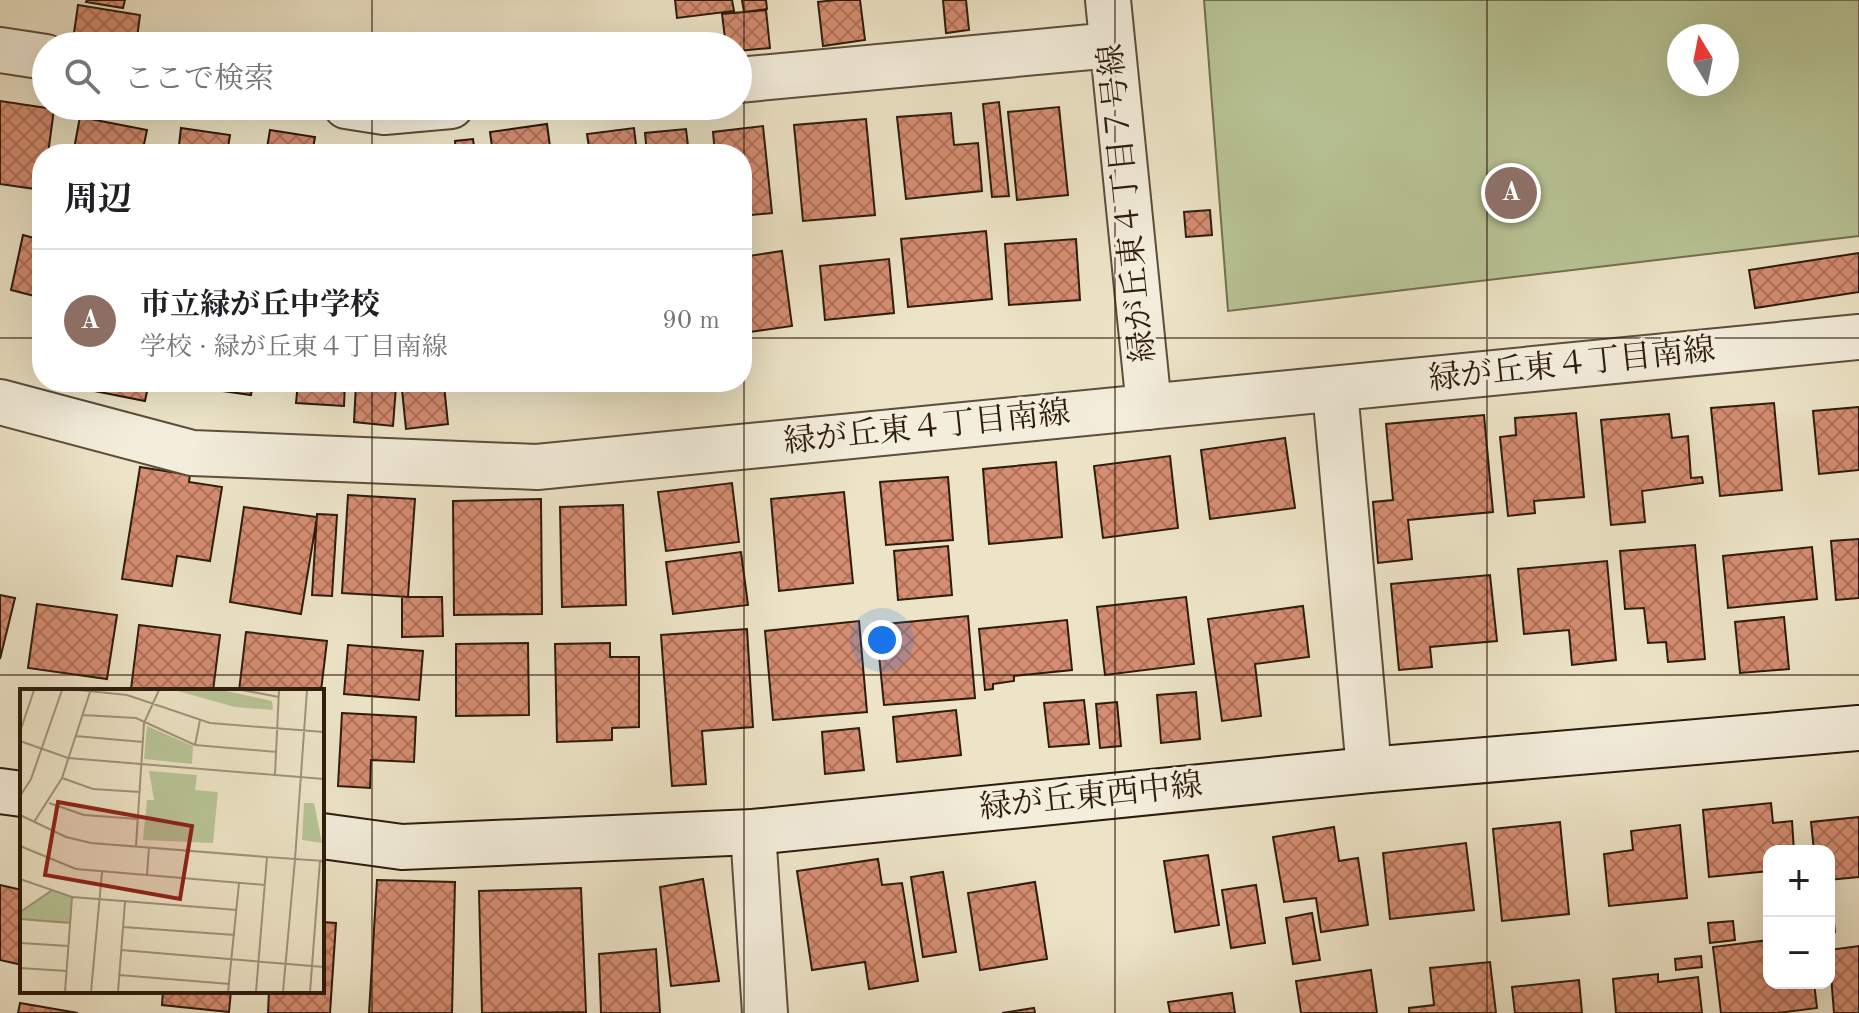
<!DOCTYPE html>
<html lang="ja">
<head>
<meta charset="utf-8">
<style>
  :root { --surface:#fff; --page:#f6f6f6; --text:#202124; --muted:#757577; --line:#e0e0e0; --accent:#ea580c }
  body { margin:0; font-family:"Old Standard TT","Noto Serif JP",serif; background:var(--page); color:var(--text) }
  .controls { position:absolute; right:24px; bottom:24px; display:grid; overflow:hidden; border-radius:16px; box-shadow:0 8px 32px #0002 }
  .controls button { width:72px; height:72px; display:grid; place-items:center; padding:0; border:0; border-bottom:2px solid var(--line); background:var(--surface); color:var(--text); font:40px sans-serif }
  .compass { position:absolute; left:1667px; top:24px; width:72px; height:72px; border-radius:50%; background:var(--surface); box-shadow:0 8px 32px #0002; rotate:350deg }
  .you { position:absolute; left:882px; top:640px; width:28px; height:28px; margin:-20px; border:6px solid #fff; border-radius:50%; background:#1a73e8; box-shadow:0 0 0 12px #1a73e833 }
  .badge { display:grid; place-items:center; width:52px; height:52px; border-radius:50%; background:var(--accent); color:#fff; font-size:26px; font-weight:700 }
  .pin { position:absolute; translate:-50% -50%; border:4px solid #fff; box-shadow:0 2px 8px #0006 }
  .list { margin:0; padding:0; list-style:none }
  h2 { display:flex; justify-content:space-between; align-items:center; height:104px; margin:0; padding:0 32px; font-size:34px }
  h2 small { font-size:26px; font-weight:400; color:var(--muted) }
  .list li { display:grid; grid-template-columns:52px 1fr auto; gap:24px; align-items:center; box-sizing:border-box; height:144px; padding:0 32px; border-top:2px solid var(--line) }
  .list b { display:block; font-size:30px; white-space:nowrap }
  .list p { margin:0; font-size:26px; white-space:nowrap; color:var(--muted) }
  .list em { font-size:26px; font-style:normal; color:var(--muted) }
  .icon { flex:none; width:44px; height:44px; fill:none; stroke:currentColor; stroke-width:2; stroke-linecap:round; stroke-linejoin:round }
  .map { position:relative; flex:none; width:1859px; height:1013px; overflow:hidden }
  .search { position:absolute; background:var(--surface); box-shadow:0 8px 32px #0002; left:32px; top:32px; width:720px; height:88px; display:flex; align-items:center; gap:20px; box-sizing:border-box; padding:0 28px; border-radius:44px; color:var(--muted); font-size:30px }
  .panel { position:absolute; background:var(--surface); box-shadow:0 8px 32px #0002; left:32px; top:144px; width:720px; height:248px; border-radius:32px }
  .map>svg:first-child { display:block }
  .park { fill:#b8c496; stroke:#727051; stroke-width:2; fill-rule:evenodd }
  .building { fill:url(#building-cross-hatch); stroke:#2d1b0c; stroke-width:2 }
  .lines { fill:none; stroke-linecap:round; stroke-linejoin:round }
  .street-casing { stroke:#5d4d3b; stroke-width:48 }
  .secondary-casing { stroke:#2d1b0c; stroke-width:48 }
  .street { stroke:#f3eddb; stroke-width:44 }
  .secondary { stroke:#f3eddb; stroke-width:44 }
  .grid { fill:none; stroke:#2d1b0c; stroke-width:2; stroke-opacity:0.55 }
  .labels { text-anchor:middle; dominant-baseline:central; stroke-width:7; stroke-linejoin:round; paint-order:stroke }
  .street-label { font-size:32px; fill:#2d1b0c; stroke:#f3eddb }
  .inset-road { fill:none; stroke:#a0947c; stroke-width:2 }
  .view { fill:#8f2418; fill-opacity:0.15; stroke:#8f2418; stroke-width:4 }
  .inset-edge { fill:none; stroke:#2d1b0c; stroke-width:4 }
</style>
</head>
<body>
<div class="map">
<svg width="1859" height="1013" viewBox="0 0 1859 1013">
  <defs>
    <pattern id="building-cross-hatch" width="8" height="8" patternUnits="userSpaceOnUse" patternTransform="scale(2)"><rect width="8" height="8" fill="#d68d71"/><path d="M0 0l8 8M0 8l8-8" fill="none" stroke="#ae725b"/></pattern>
  </defs>
  <rect width="100%" height="100%" fill="#ede4c7"/>
  <filter id="stains"><feTurbulence type="fractalNoise" baseFrequency=".0025" numOctaves="4"/><feColorMatrix values="0 0 0 0 .2 0 0 0 0 .09 0 0 0 0 .02 0 0 0 .5 -.17"/></filter>
  <radialGradient id="worn" r=".72"><stop offset=".6" stop-color="#630" stop-opacity="0"/><stop offset="1" stop-color="#630" stop-opacity=".3"/></radialGradient>
  <path class="park" d="M1204 0H1859V236L1228 311ZM1679 36H1727V84H1679Z"/>
  <path class="building" d="M87 0H125L123 8 86 2Z
    M675 0H732L734 11 677 18Z
    M742 0H766L767 9 744 12Z
    M835 0H860L865 40 823 46 818 2Z
    M943 0H966L969 30 946 33Z
    M78 5 140 15 136 46H115L73 40Z
    M766 10 770 48 738 51V46H726L722 14Z
    M308 34 349 42V46H306Z
    M0 101 54 109 48 154H42V190L0 184Z
    M999 102 1009 196 992 197 983 104Z
    M1059 107 1068 195 1017 200 1008 112Z
    M951 113 954 145 978 143 982 191 906 199 897 117Z
    M80 117 147 130 142 154H73Z
    M866 119 875 215 803 221 794 125Z
    M547 124 551 154H493L490 132Z
    M763 126 772 213 742 216V154H715L713 132Z
    M181 128 230 135 227 154H178Z
    M634 128 637 154H590L587 134Z
    M686 129 689 154H647L645 133Z
    M270 130 315 137 312 154H266Z
    M473 139 475 154H456L455 141Z
    M1210 210 1212 235 1186 237 1184 212Z
    M986 231 992 299 908 307 901 239Z
    M23 235 42 240V298L11 290Z
    M1076 239 1080 300 1009 305 1005 244Z
    M782 251 792 326 742 333V257Z
    M1859 253V292L1755 308 1749 270Z
    M889 259 894 313 825 320 820 266Z
    M90 382H149L145 401 89 390Z
    M195 382H253L251 395 194 387Z
    M298 382H345L344 406 296 403Z
    M458 382H492V384L459 388Z
    M356 384 396 386 393 426 354 422Z
    M444 385 448 424 406 429 402 390Z
    M1774 403 1782 490 1720 496 1711 408Z
    M1859 407V470L1819 474 1813 411Z
    M1576 413 1584 497 1534 501 1535 513 1508 516 1500 437 1516 435 1515 418Z
    M1669 414 1672 438 1688 436 1691 478 1702 477 1703 483 1642 491 1645 522 1611 525 1601 420Z
    M1484 415 1493 512 1408 520 1412 559 1378 563 1373 502 1393 500 1386 424Z
    M1285 438 1295 508 1210 519 1201 450Z
    M1170 456 1178 528 1103 538 1094 466Z
    M1056 462 1062 537 989 544 983 469Z
    M140 467 190 475 189 482 222 487 210 561 177 556 172 586 122 579Z
    M948 477 953 540 886 545 880 482Z
    M732 483 739 542 666 551 658 492Z
    M844 492 853 583 779 591 771 499Z
    M348 495 415 499 408 597 342 593Z
    M541 499 542 614 454 615 453 501Z
    M623 505 626 605 562 607 560 507Z
    M244 507 317 517 301 614 230 602Z
    M317 514 337 515 332 596 312 595Z
    M1859 539V598L1836 600 1831 541Z
    M1695 545 1705 659 1668 662 1666 642 1648 643 1644 608 1625 609 1620 551Z
    M948 546 952 595 898 600 894 551Z
    M1812 547 1817 599 1728 608 1723 556Z
    M741 552 748 605 673 614 666 562Z
    M1607 561 1616 660 1572 665 1569 630 1524 634 1518 569Z
    M1490 575 1497 641 1430 647 1432 667 1399 670 1391 584Z
    M0 595 15 598 0 659Z
    M402 597H442L443 636 402 637Z
    M1186 597 1194 664 1105 675 1097 607Z
    M37 604 117 615 107 679 28 668Z
    M1303 606 1309 657 1255 664 1261 716 1222 721 1208 619Z
    M968 616 975 698 884 705 876 625Z
    M1784 617 1789 669 1740 673 1735 622Z
    M1067 620 1072 670 1014 676V681L993 684V689L985 690 979 629Z
    M859 621 867 712 773 720 765 631Z
    M139 625 220 635 213 691 131 689Z
    M747 629 753 727 702 731 706 784 672 786 661 635Z
    M246 632 327 641 321 691H239Z
    M528 643 529 715 456 716V644Z
    M610 643V657H639V727L612 728V740L557 742 555 644Z
    M348 645 423 651 419 700 344 694Z
    M1196 692 1200 739 1161 743 1157 695Z
    M1084 700 1089 744 1049 747 1044 703Z
    M1117 702 1121 746 1100 748 1096 704Z
    M956 710 961 755 897 762 893 717Z
    M342 713 416 717 414 762 371 760 370 788 338 786Z
    M859 728 864 770 825 774 822 732Z
    M1771 803 1773 823 1792 821 1794 851H1769V871L1709 877 1703 810Z
    M1859 817V877L1829 880V851H1814L1811 822Z
    M1560 822 1569 914 1502 921 1493 829Z
    M1680 825 1687 898 1609 906 1604 854 1633 850 1631 831Z
    M1334 827 1339 861 1358 858 1368 925 1321 932 1316 898 1284 902 1273 837Z
    M1466 843 1474 910 1390 919 1383 853Z
    M1208 855 1219 925 1175 932 1164 861Z
    M878 859 882 885 902 883 918 981 869 989 865 962 812 970 797 871Z
    M943 872 956 952 923 957 911 877Z
    M703 879 719 981 671 986 660 887Z
    M377 880 455 882 452 1013H369Z
    M1035 882 1047 959 980 970 968 893Z
    M0 885 22 890V965L0 960Z
    M1256 885 1265 943 1231 948 1222 890Z
    M581 888 586 1012 482 1013 479 891Z
    M1312 913 1320 960 1293 964 1286 918Z
    M1829 915H1833L1835 932 1829 933Z
    M1733 921 1735 940 1710 943 1708 923Z
    M322 922 336 923 330 1013H268L269 991H322Z
    M1769 940V983H1814L1817 1008 1778 1013H1721L1713 947Z
    M1859 946V1013H1834L1829 950Z
    M656 949 660 1013H601L599 954Z
    M1701 956 1702 967 1676 970 1675 959Z
    M1490 962 1496 1013H1409V1008L1434 1005 1430 968Z
    M1371 970 1377 1013H1301L1296 981Z
    M1658 974V982L1698 977 1702 1013H1616L1613 979Z
    M1579 980 1582 1013H1515L1512 987Z
    M163 991H231L229 1012 162 1005Z
    M1232 993 1235 1013H1170L1168 1002Z
    M20 1003 78 1013H18Z
    M1034 1008 1035 1013H1002Z"/>
  <g class="lines">
    <g class="street-casing">
      <path id="street" d="M1108 0 1149 407
        M0 50 46 57
        M738 80 1112 45
        M346 106 384 112 451 106
        M1335 390 1369 770
        M0 402 192 453 537 467 1859 337
        M753 832 765 1013"/>
    </g>
    <g class="secondary-casing">
      <path id="secondary" d="M0 791 22 794
        M322 836 402 847 753 832 1369 770 1859 728"/>
    </g>
    <use href="#street" class="street"/>
    <use href="#secondary" class="secondary"/>
  </g>
  <path class="grid" d="M372 0V46M744 0V1013M1115 0V1013M1487 0V1013M372 106V154M0 338H42M742 338H1859M372 382V1013M0 675H1859"/>
  <g class="labels">
    <g class="street-label">
      <text transform="translate(1129 203) rotate(-96)">緑が丘東４丁目７号線</text>
      <text transform="translate(1572 366) rotate(-6)">緑が丘東４丁目南線</text>
      <text transform="translate(927 429) rotate(-6)">緑が丘東４丁目南線</text>
      <text transform="translate(1091 798) rotate(-6)">緑が丘東西中線</text>
    </g>
  </g>
  <g transform="translate(20 689)">
    <rect width="304" height="304" fill="#ede4c7"/>
    <path d="M154 1H201L252 12 253 21 215 18Z" fill="#b8c496"/>
    <path d="M127 37 173 57 172 75 124 70ZM129 82 177 86 175 101 198 103 193 154 123 151 127 111H134ZM284 114H294L302 154 282 151ZM31 202 52 208 51 234 0 230V223Z" fill="#b8c496"/>
    <path class="inset-road" d="M59 1 107 6 190 34 304 43M222 1 259 8M62 26 116 29 175 56 257 63M0 43 14 1M55 47 123 53M0 52 48 69 304 90M175 56 180 31M255 85 259 1M42 89 73 100 120 103M0 107 11 90 42 1M29 114 64 126 118 130M0 126 46 148 71 154 247 168M14 133 42 89 70 3M0 157 56 180 245 196M116 157 124 34 139 1M127 186 129 158M0 190 52 208 217 221M0 223 31 202M0 230 51 234M103 238 215 246M0 254 49 257M101 261 304 278M0 279 47 282M99 286 210 295M45 303 52 208M71 303 82 183M98 303 105 213M208 303 219 194M236 303 247 168 275 170 287 1M263 303 275 170 304 172M290 303 300 172"/>
    <path class="view" d="M38 113 172 137 160 210 25 186Z"/>
    <rect width="304" height="304" class="inset-edge"/>
  </g>
  <rect width="100%" height="100%" filter="url(#stains)"/>
  <rect width="100%" height="100%" fill="url(#worn)"/>
</svg>
<div class="controls">
<button>+</button>
<button>−</button>
</div>
<svg class="compass" viewBox="-18 -18 36 36"><path d="M0-13l5 13h-10z" fill="#e53935"/><path d="M0 13l5-13h-10z" fill="#757577"/></svg>
<div class="you"></div>
<div class="pin badge" style="left:1511px;top:193px;background:#8d6e63">A</div>
<div class="search"><svg class="icon" aria-label="search" viewBox="0 0 24 24"><circle cx="10" cy="10" r="6"/><path d="M15 15l6 6"/></svg>ここで検索</div>
<section class="panel">
<h2>周辺<small></small></h2>
<ul class="list">
<li><span class="badge" style="background:#8d6e63">A</span><div><b>市立緑が丘中学校</b><p>学校 · 緑が丘東４丁目南線</p></div><em>90 m</em></li>
</ul>
</section>
</div>
</body>
</html>
